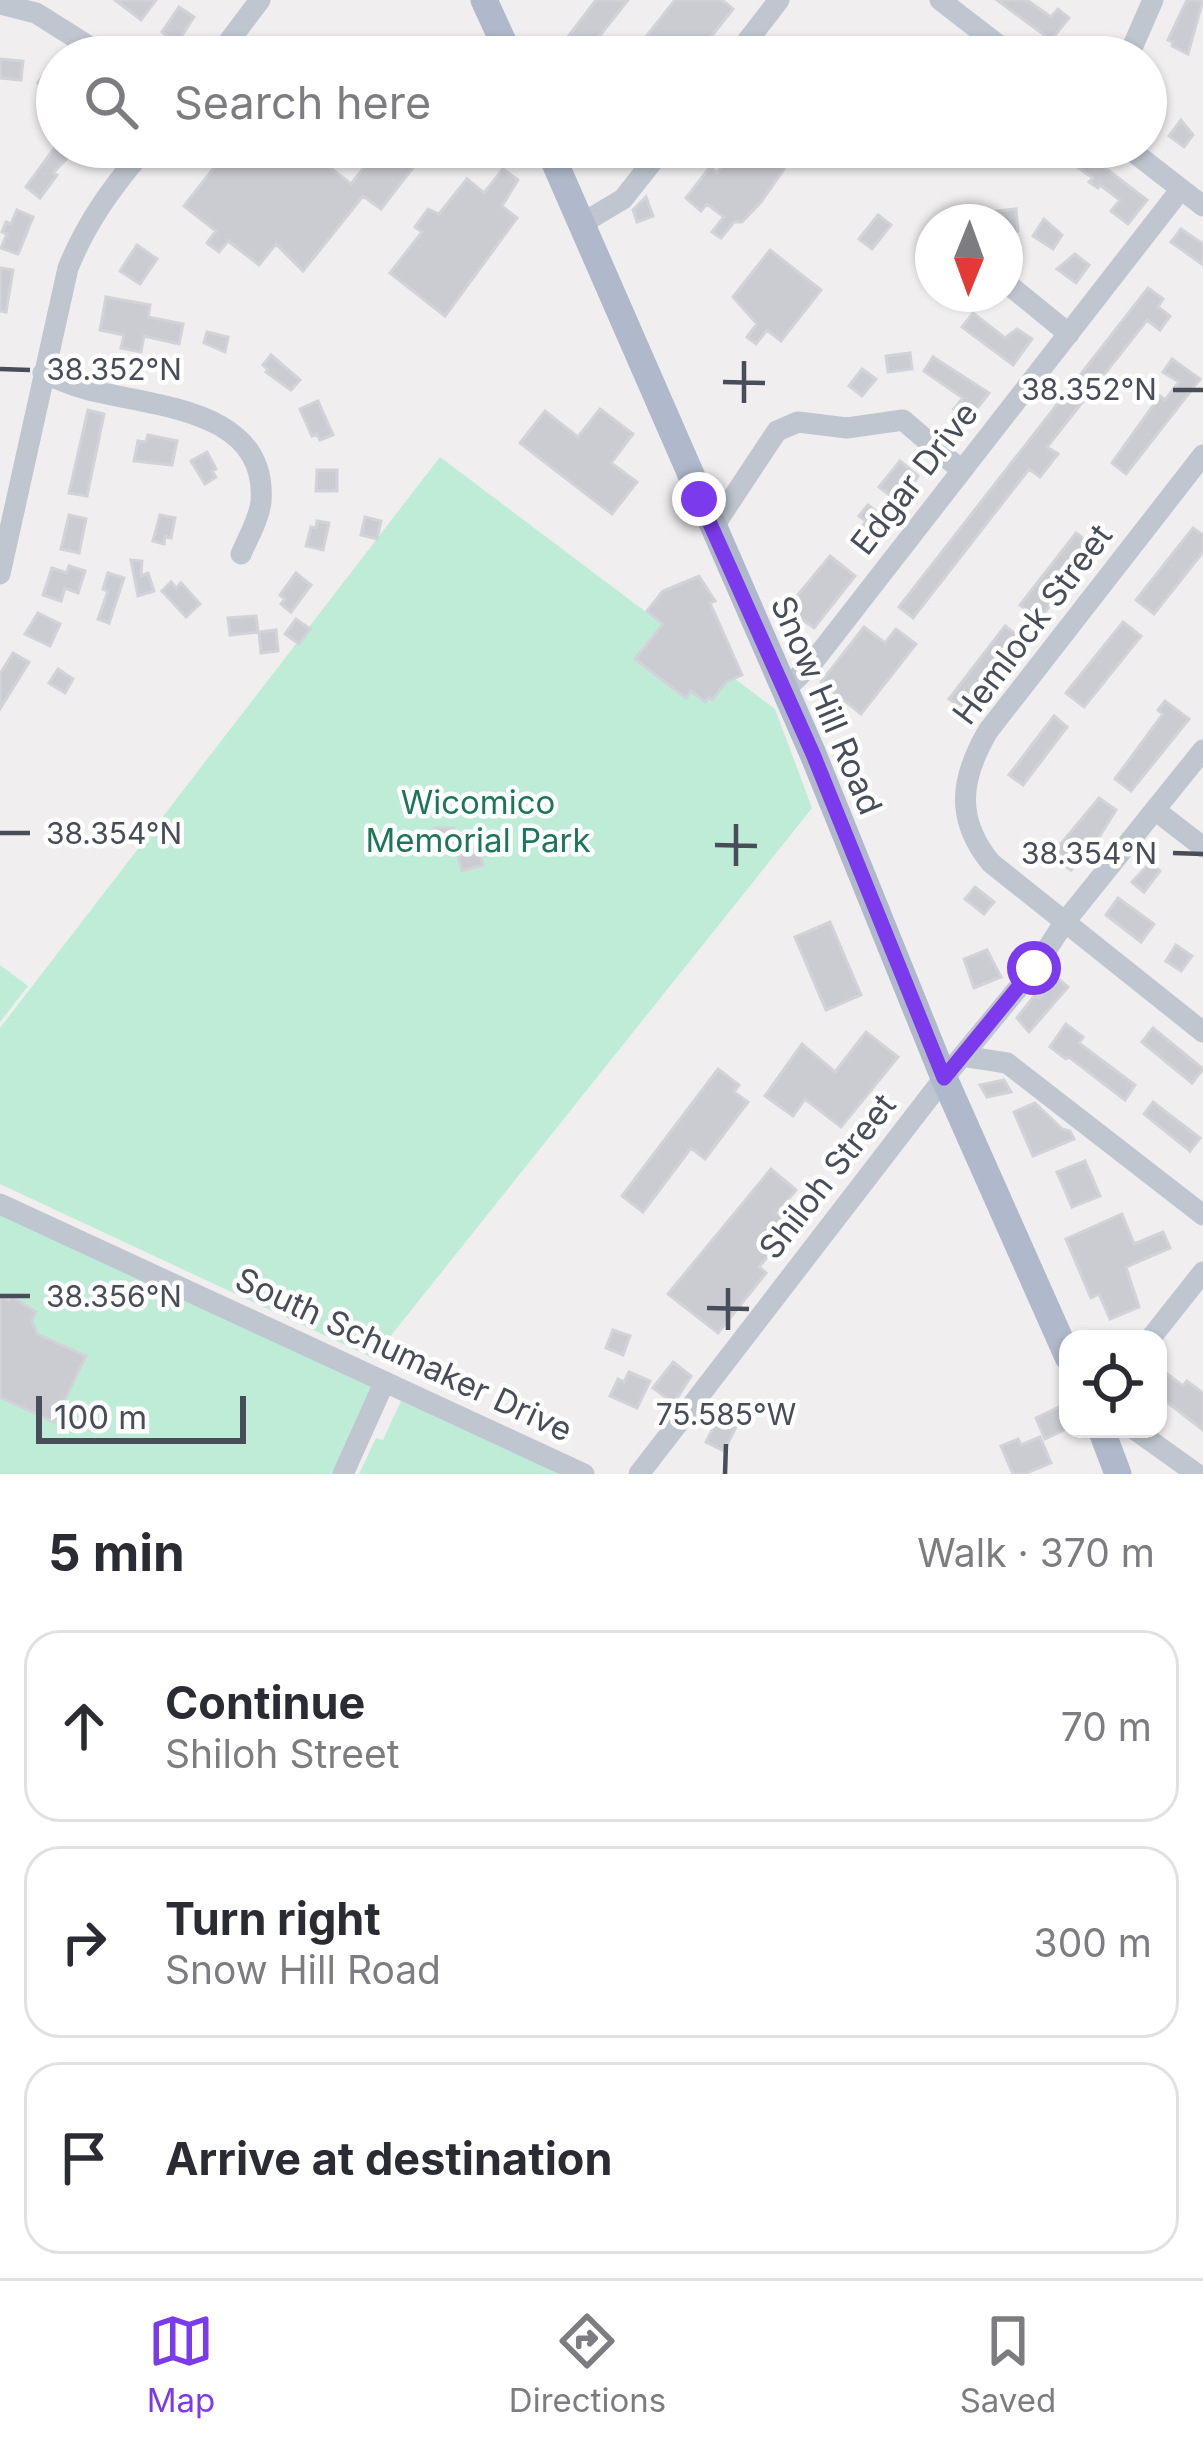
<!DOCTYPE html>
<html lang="en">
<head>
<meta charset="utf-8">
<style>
  :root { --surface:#fff; --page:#f2f2f3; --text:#2b2b33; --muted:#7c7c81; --line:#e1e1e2; --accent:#7c3aed }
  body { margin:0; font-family:Inter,sans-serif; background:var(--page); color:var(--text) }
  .controls { position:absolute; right:36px; bottom:36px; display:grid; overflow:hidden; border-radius:24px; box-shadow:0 3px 9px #0004 }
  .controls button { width:108px; height:108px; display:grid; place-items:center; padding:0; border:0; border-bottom:3px solid var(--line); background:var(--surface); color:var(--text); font:60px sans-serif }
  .compass { position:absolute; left:915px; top:204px; width:108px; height:108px; border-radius:50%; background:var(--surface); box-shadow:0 3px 9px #0004; rotate:181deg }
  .scale { position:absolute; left:36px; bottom:30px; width:210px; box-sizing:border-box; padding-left:12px; border:6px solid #474e5a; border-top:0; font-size:33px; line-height:42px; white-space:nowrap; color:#474e5a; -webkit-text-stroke:9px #fff; paint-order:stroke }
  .stop { position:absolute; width:36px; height:36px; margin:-27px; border:9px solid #7c3aed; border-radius:50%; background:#fff }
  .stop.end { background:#7c3aed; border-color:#fff; box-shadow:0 3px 12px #0008 }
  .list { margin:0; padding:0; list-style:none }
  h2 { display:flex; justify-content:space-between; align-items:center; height:156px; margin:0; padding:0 48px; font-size:51px }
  h2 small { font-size:39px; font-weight:400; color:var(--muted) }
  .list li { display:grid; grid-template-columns:78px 1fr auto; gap:36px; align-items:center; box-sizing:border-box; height:192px; margin:0 24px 24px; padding:0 24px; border:3px solid var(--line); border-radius:36px }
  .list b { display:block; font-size:45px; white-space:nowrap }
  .list p { margin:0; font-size:39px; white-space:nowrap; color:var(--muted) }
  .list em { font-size:39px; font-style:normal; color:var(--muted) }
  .icon { flex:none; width:66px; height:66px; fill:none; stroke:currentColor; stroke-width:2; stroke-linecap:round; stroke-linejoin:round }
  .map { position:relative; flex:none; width:1203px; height:1474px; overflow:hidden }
  .search { position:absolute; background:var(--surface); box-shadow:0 3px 9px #0004; left:36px; right:36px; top:36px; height:132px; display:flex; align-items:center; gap:30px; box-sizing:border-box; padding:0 42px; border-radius:66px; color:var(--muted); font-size:45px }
  .sheet { height:804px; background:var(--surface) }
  nav { display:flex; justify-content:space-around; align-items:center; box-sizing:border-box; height:168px; border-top:3px solid var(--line); background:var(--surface); font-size:33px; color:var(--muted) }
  nav a { display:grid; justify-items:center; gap:6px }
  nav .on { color:var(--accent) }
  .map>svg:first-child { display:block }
  .green { fill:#beecd7 }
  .building { fill:#cbccd2; stroke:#d2d3d9; stroke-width:3 }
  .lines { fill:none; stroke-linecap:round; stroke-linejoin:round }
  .minor { stroke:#bfc6cf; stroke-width:21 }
  .major { stroke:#afb9cb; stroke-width:27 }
  .route { stroke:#7c3aed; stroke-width:15 }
  .ticks { fill:none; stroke:#474e5a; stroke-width:4.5 }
  .labels { text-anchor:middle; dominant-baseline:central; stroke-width:9; stroke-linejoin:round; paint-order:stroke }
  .street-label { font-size:33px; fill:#474e5a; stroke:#fff }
  .park-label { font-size:33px; fill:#1c7758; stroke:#fff }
  .ticks-label { font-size:30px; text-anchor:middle; fill:#474e5a; stroke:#fff; stroke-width:9; stroke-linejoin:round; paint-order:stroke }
</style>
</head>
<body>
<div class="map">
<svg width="1203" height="1474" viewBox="0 0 1203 1474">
  <rect width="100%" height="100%" fill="#f0eeee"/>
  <path class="green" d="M440 457 775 709 812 808 373 1358 0 1184V1028Z
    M0 965 28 986 0 1022Z
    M0 1210 384 1383 345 1474H0Z
    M401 1401 560 1474H359L376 1438 383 1440Z"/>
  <path class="building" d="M115 0H156L141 20Z
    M596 0H628L583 57 564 42Z
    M675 0H722L733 9 695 57H630Z
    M997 0H1027L1051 17 1058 9 1069 18 1051 40Z
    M1187 0H1203L1188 54 1172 46 1173 42 1168 40Z
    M179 7 194 17 177 43 162 32Z
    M1083 40 1107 57H1071Z
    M769 41 791 57H756Z
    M0 59 23 61 21 80 0 78Z
    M48 69 57 76V98L50 105 41 98 47 91 38 83Z
    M1146 95 1163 108 1146 129Z
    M1181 120 1193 135 1184 147 1169 136Z
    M55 147H78L53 173 57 175 40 198 26 187Z
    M230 147H304L351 184 380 147H429L381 209 363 196 303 271 276 244 259 265 228 241 219 252 207 243 216 231 184 206Z
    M737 147H755L784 169 761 202 742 222H734L721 238 712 232 724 217 707 204 701 211 686 198 710 167 717 173Z
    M1042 147H1078L1147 200 1128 224 1111 211 1120 200 1100 185 1098 188 1089 182 1093 178 1070 162 1068 165Z
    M503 169 518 180 502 206 517 218 445 316 390 273 422 232 415 227 428 209 439 214 467 179 484 193Z
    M646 197 653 216 637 222 633 210Z
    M1016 209 1018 231 1005 232V222H998L996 211Z
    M17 210 33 217 18 254 1 248 7 234 2 232 6 222 11 224Z
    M878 215 891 225 872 249 859 239Z
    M1044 219 1062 235 1053 249 1033 236Z
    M1181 229 1203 244V265L1171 242Z
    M137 245 157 259 140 284 120 271Z
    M770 250 821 290 781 341 767 330 756 344 747 337 757 324 733 297Z
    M1075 254 1089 265 1076 283 1057 269Z
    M0 268 13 270 6 312 0 311Z
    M1148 288 1163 299 1158 307 1170 316 1160 330 1147 320 1047 447 1058 454 1040 477 1029 469 913 618 899 607Z
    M106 297 150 305 148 317 183 324 179 344 144 336 141 352 121 348 124 335 100 330Z
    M973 313 1005 338 1017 329 1032 339 1013 365 962 327Z
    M207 332 228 337 225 352 204 343Z
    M910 353 912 369 888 372 886 356Z
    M271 355 300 380 291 390 266 372 268 370 263 365Z
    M933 357 989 393 968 420 954 409 963 398 924 371Z
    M1172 359 1200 379 1126 474 1112 463 1160 396 1165 400 1179 382 1163 372Z
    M862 369 876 379 862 396 849 386Z
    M318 401 333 435 320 440 317 434 312 436 300 409Z
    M600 409 633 434 611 463 637 482 612 514 520 443 545 411 578 437Z
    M88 410 104 414 87 496 69 493Z
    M148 435 177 441 172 465 134 461 138 441 146 442Z
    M207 452 216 469 212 471 216 477 205 484 191 461Z
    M900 461 918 476 901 504 879 487Z
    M317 470H337V491H316Z
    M868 505 889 521 874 542 859 531 866 521 859 516Z
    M69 515 86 519 79 553 61 549Z
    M160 515 175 518 171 538 165 536 164 544 153 541Z
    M365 517 381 521 377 539 361 535Z
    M317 521 329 523 323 550 306 546 311 527 316 528Z
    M1193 528 1203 535V552L1154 614 1136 600Z
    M1076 533 1095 547 1039 620 1020 605Z
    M830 556 855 576 814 628 787 608Z
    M131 560 142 561 141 576 148 573 154 591 138 596Z
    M69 566 85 571 78 593 65 588 61 601 43 595 52 568 67 573Z
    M108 573 124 578 109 623 98 619 108 591 103 589Z
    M296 573 311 585 291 612 281 604 285 599 280 595Z
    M699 576 715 601 710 603 742 675 726 682 712 700 709 697 705 702 691 691 686 698 635 659 663 624 647 611 663 591Z
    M171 582 176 588 181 583 200 604 186 617 162 591Z
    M38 613 60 624 50 646 25 634Z
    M256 616 258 632 230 635 228 618Z
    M296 619 310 629 299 644 285 634Z
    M1123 622 1141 636 1084 707 1066 693Z
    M1005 626 1023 640 967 712 949 699Z
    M864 627 885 643 896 629 916 644 861 714 821 682Z
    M276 630 278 651 261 653 259 632Z
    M13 653 29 662 0 709V674Z
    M58 669 73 679 65 693 49 683Z
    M1165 701 1189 719 1131 791 1115 779 1163 714 1158 710Z
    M1054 716 1067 727 1023 785 1009 775Z
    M1099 798 1116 810 1096 842 1071 870 1047 853 1055 842 1060 845Z
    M434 828H454V849H434Z
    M479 850 483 865 462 871 458 856Z
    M1150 863 1160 871 1144 892 1132 882Z
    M975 887 994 902 984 914 965 899Z
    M1118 898 1154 924 1141 942 1106 915Z
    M830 922 861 995 826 1010 795 937Z
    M1176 945 1192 956 1181 971 1166 961Z
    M987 950 1001 977 974 988 964 959Z
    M1056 977 1068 987 1029 1032 1017 1018 1035 995 1039 998Z
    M1066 1024 1083 1037 1079 1043 1135 1085 1125 1100 1069 1057 1066 1059 1050 1047Z
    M1153 1028 1203 1069 1192 1083 1142 1042Z
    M866 1032 898 1057 841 1127 805 1099 793 1116 765 1096 802 1044 835 1072Z
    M718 1069 739 1085 734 1092 748 1102 705 1159 691 1148 643 1212 622 1196Z
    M1004 1080 1011 1092 987 1097 980 1085Z
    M1153 1102 1200 1138 1190 1151 1144 1114Z
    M1035 1103 1062 1129 1070 1131 1074 1139 1033 1156 1014 1112Z
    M1085 1161 1100 1196 1072 1207 1057 1172Z
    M771 1169 796 1190 777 1213 793 1225 759 1267 766 1273 718 1333 668 1294Z
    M1122 1214 1134 1244 1163 1232 1170 1248 1126 1267 1139 1307 1110 1319 1099 1294 1091 1298 1066 1239Z
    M0 1296 9 1300 11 1296 36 1312 32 1321 37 1334 86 1356 54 1422 0 1397Z
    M613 1330 630 1336 623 1355 606 1348Z
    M673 1362 691 1376 674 1403 653 1388Z
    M1158 1367 1183 1386 1187 1381 1203 1393V1430L1158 1395Z
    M629 1372 650 1381 637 1408 610 1396 618 1379 624 1382Z
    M724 1406 742 1415 724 1451 706 1442Z
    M1059 1407 1068 1428 1045 1439 1036 1418Z
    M1040 1437 1051 1463 1024 1474H1013L1001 1446 1018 1439 1021 1445Z"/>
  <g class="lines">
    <path class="minor" d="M940 0 1014 57
      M0 4 36 13 106 57
      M217 57 260 0
      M735 57 779 0
      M1128 57 1153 0
      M1127 147 1203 206
      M581 224 623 199 664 147
      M1009 285 1069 334
      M43 373C57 379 71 385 86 389 151 407 268 407 261 502 259 519 248 538 241 554
      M1203 455 988 731C960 779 955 819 991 863L1203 1032
      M712 529 777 431 798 422 847 428 903 420 961 470
      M0 574 68 268C87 221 113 186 146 147
      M783 692 813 662 1181 189
      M1155 810 1203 847
      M962 1056 1007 1063 1203 1215
      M0 1204 584 1474
      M1150 1339 1203 1272
      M1134 1429 1197 1474
      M343 1474 384 1383
      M639 1474 944 1078 1034 969 1064 923 1203 750"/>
    <path class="major" d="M484 0 510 57
      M548 147 813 754 944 1078 1068 1357
      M1101 1429 1118 1474"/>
  </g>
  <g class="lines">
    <path class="route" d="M699 499 813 754 944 1078 1034 968"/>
  </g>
  <path class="ticks" d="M0 369 30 370M723 382 765 383M1173 390H1203M744 403V361M0 833H30M715 845 757 846M1173 853 1203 854M736 866V824M0 1296H30M707 1308 749 1309M728 1330V1288M725 1474 726 1444"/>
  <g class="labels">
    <g class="street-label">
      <text transform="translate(914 478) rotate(-52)">Edgar Drive</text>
      <text transform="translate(1032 624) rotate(-53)">Hemlock Street</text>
      <text transform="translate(827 705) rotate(67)">Snow Hill Road</text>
      <text transform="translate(827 1176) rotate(-52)">Shiloh Street</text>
      <text transform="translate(404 1354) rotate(25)">South Schumaker Drive</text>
    </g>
    <g class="park-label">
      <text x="478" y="802">Wicomico<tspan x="478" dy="38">Memorial Park</tspan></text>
    </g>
  </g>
  <g class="ticks-label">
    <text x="114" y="380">38.352°N</text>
    <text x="1089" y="400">38.352°N</text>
    <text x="114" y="844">38.354°N</text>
    <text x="1089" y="864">38.354°N</text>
    <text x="114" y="1307">38.356°N</text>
    <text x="726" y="1425">75.585°W</text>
  </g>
</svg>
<div class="controls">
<button><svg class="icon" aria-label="locate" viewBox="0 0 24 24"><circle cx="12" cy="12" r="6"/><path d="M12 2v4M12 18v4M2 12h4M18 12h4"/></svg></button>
</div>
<svg class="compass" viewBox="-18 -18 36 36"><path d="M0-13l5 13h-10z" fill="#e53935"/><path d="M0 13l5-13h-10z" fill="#7c7c81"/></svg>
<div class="scale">100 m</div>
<div class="stop" style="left:1034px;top:968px"></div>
<div class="stop end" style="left:699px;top:499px"></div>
<div class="search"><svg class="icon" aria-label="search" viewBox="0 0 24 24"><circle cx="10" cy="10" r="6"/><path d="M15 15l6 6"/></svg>Search here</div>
</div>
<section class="sheet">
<h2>5 min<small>Walk · 370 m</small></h2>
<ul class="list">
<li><svg class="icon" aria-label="ahead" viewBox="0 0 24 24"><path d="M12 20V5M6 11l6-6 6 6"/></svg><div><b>Continue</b><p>Shiloh Street</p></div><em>70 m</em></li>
<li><svg class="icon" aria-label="right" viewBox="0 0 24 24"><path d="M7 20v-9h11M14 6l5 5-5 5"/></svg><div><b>Turn right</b><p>Snow Hill Road</p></div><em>300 m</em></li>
<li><svg class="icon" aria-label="arrive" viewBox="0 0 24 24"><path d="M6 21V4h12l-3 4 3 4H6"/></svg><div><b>Arrive at destination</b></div></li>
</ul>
</section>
<nav>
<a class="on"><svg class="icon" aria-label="map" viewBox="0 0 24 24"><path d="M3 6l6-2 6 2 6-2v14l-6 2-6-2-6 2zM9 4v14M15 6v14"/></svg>Map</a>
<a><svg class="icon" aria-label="directions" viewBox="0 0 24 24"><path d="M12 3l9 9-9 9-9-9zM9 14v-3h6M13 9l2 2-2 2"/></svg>Directions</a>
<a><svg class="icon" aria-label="saved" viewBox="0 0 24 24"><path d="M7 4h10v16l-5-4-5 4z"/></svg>Saved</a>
</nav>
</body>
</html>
